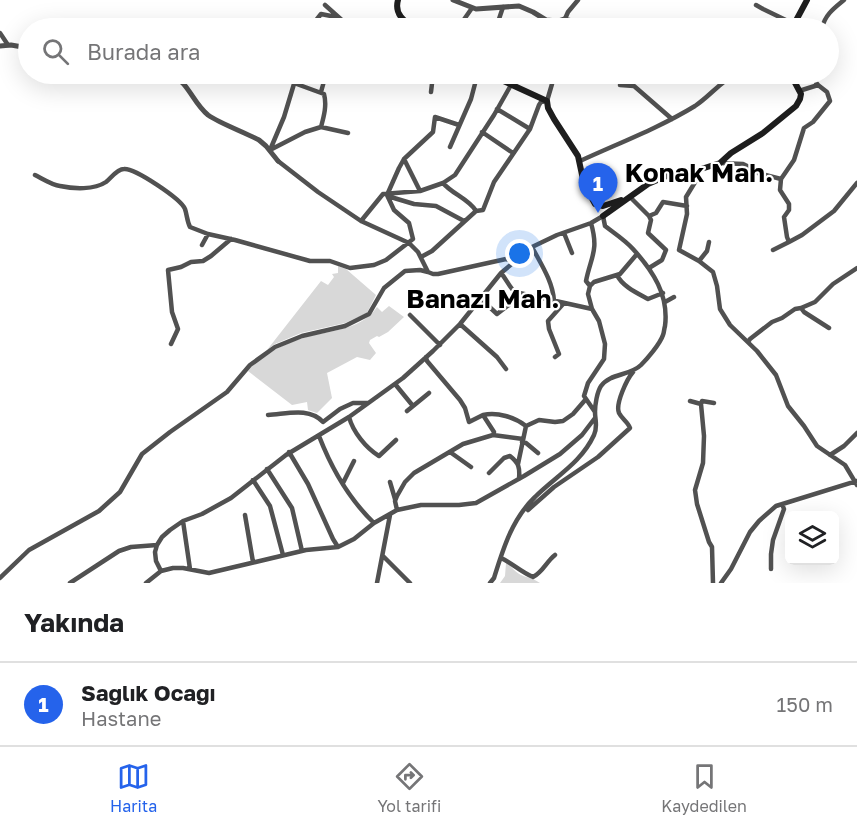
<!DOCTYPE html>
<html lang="tr">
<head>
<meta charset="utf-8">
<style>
  :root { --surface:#fff; --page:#f2f2f2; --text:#202124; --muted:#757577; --line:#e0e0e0; --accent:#2563eb }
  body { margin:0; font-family:"Golos Text",sans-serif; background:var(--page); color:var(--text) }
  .controls { position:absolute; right:18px; bottom:18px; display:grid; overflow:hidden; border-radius:9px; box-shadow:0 6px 24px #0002 }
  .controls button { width:54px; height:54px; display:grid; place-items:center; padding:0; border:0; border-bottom:2px solid var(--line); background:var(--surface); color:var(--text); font:30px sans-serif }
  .you { position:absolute; left:520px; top:254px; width:21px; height:21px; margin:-15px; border:4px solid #fff; border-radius:50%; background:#1a73e8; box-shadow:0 0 0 9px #1a73e833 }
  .badge { display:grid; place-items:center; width:39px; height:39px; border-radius:50%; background:var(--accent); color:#fff; font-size:20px; font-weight:700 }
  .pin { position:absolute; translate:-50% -50px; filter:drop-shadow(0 2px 3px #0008) }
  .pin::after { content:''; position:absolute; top:32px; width:21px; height:18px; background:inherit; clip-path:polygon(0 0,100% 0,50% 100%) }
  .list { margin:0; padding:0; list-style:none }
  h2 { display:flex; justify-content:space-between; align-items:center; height:78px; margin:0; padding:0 24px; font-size:26px }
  h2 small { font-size:20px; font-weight:400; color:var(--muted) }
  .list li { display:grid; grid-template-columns:39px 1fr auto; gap:18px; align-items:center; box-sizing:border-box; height:84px; padding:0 24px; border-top:2px solid var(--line) }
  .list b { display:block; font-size:22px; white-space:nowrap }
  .list p { margin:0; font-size:20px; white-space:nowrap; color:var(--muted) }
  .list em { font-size:20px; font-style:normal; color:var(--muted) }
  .icon { flex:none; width:33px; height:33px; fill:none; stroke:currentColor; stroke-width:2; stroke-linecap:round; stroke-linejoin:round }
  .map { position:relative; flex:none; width:857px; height:583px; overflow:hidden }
  .search { position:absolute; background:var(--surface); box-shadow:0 6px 24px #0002; left:18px; right:18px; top:18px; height:66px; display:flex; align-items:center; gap:15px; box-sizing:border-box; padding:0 21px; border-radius:33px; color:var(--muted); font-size:22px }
  .sheet { height:162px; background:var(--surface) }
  nav { display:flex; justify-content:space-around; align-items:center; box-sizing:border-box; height:84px; border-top:2px solid var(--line); background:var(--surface); font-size:16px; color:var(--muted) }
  nav a { display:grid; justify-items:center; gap:3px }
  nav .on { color:var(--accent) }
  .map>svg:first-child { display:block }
  .green { fill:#d8d8d8 }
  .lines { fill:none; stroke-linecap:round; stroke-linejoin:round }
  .minor { stroke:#515151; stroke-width:4.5 }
  .tertiary { stroke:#515151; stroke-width:5 }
  .secondary { stroke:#1e1e1e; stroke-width:6 }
  .labels { text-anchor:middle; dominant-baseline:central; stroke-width:4.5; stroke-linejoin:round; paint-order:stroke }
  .district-label { font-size:26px; font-weight:bold; fill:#000; stroke:#fff }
</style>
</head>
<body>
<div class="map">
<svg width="857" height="583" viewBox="0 0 857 583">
  <rect width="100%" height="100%" fill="#fff"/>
  <path class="green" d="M338 266 346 269 376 295 367 313 345 323 301 333 275 344 267 350 321 281 328 285 334 277 332 274 338 273Z
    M389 306 404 317 388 332 379 337 377 336 370 340 369 343 376 353 370 360 357 357 327 373 332 398 317 413 308 410 307 402 292 405 248 371C259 356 282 345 300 339 326 330 360 332 377 307L382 312Z
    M506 563 509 564C521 580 527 574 540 583H500L505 576Z"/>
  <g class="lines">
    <path class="minor" d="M325 5 344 22 355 28
      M756 5 763 9 794 24
      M310 28 321 14 336 17
      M458 28 472 8
      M496 28 503 7
      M561 28 568 12 578 0
      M822 28C825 15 833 9 844 0
      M0 33 8 45
      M424 74 428 76 437 74
      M810 74 818 85
      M620 85 634 86 672 119
      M321 92 326 74
      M431 92 433 75
      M497 109 530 129
      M321 127 348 133
      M482 132 513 153
      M450 147 471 99 476 80 481 74
      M270 150 305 132 321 127C324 116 327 105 324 94L294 83
      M270 150 284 117 297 74
      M404 159 420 191
      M278 161 318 192 361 221 409 243 418 252 428 272 433 274H438L506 259 515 262
      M580 161C619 143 659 128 695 106 710 96 720 82 736 74
      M720 163 743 164 751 168 758 173 781 179 794 160 804 128 813 122 830 101 827 92 818 85 799 91
      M698 170 697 179 686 197 687 214 679 250 699 261 713 272 717 286 720 309 730 325 757 351 776 375 788 406 804 426 817 446 845 465 857 485
      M35 175C43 179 52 185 60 186 74 189 94 190 106 182 111 178 117 169 124 169 135 168 181 199 185 209 187 215 187 221 190 227L208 234
      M443 183C452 194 469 199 476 211
      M387 195 394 198 414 204 436 206 464 221
      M630 197 649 216 651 220 648 233 666 250 662 260 649 268
      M649 216 656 213 663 202 687 206
      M361 221 383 194 420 191 443 183 455 175 494 115 511 85
      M591 223C599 251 591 256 586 281L590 286 594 282 620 274 637 254
      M564 233 572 253
      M789 242 802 235 834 211 857 183
      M202 245 208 234 235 240 310 261H330L350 268 374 265 386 260 413 239 409 223 394 210 387 195 399 168 404 159 433 132 435 117 459 125
      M532 247C541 264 553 282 554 301
      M773 250 789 242 787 237 784 217 789 210V204L780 190 781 179
      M421 257 432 251 476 211 483 210 494 182 530 129 539 105 541 102 547 101 552 84 551 74
      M699 261 707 251 709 242
      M501 273C507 280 509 287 515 292L592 309 599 321 605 344 604 359 588 383 584 396 595 412
      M617 275C622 286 637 293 648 299L663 293
      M590 286 588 294 592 309
      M481 299 497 314 523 294
      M665 302 674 297
      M801 308 815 302 833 284 857 268
      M410 315 440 345
      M460 324 497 357 506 369
      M748 342 750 339 772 322 782 318 795 309 801 308 804 312 829 328
      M171 344 178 329 172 312 168 270 181 267 191 262 203 261 211 256 231 239
      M426 357 427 361 460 400 465 408 469 422 483 415 494 432 493 435
      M555 357 559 354 549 329 548 321 564 303
      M395 384 413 406
      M690 401 701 404 702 401 714 403
      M701 404 704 436 703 463 695 490 697 504 709 542 712 547 713 583
      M407 411 429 393
      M268 415C287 414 309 407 323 422L340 409 353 403H368
      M483 415C498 412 514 417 526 426L518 464
      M349 417C353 432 366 448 379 456L396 440
      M526 426 539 420 555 422 563 421 573 414 586 399
      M319 436C331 467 349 499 374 523
      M522 442 526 443 538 453
      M289 452 308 484 333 539 338 547
      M450 452 471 467
      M830 455 844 446 857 433
      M267 469 292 508 302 551
      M489 473 504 458 510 456C519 463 520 468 519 479
      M253 480 270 506 283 555
      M390 482 395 499
      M343 483 354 461
      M397 510 395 501 397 496 405 482 414 473 463 444 493 435 523 439
      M528 510 554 487 598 457 630 428C628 422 622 419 619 413 615 404 627 379 633 372
      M245 515 253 562
      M183 521 190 569
      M383 556 410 583
      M501 558C512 563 521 572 533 577 543 572 546 562 555 555
      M771 569V554L773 540 784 509 782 504
      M161 571 156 561 155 552 157 545 162 537 170 530 183 521 202 514 231 498 286 455 349 417 403 378 433 351 460 324 501 273 532 247 557 235 591 223 603 216 605 226C614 233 625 240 633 249 653 271 669 295 665 326 664 329 664 333 663 335 660 344 647 359 641 365 630 376 610 373 601 386 597 392 595 405 595 412 595 420 598 427 594 435 581 463 556 476 535 497 512 519 503 549 494 578L490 583
      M0 578 29 550 99 511 120 492 142 454 170 432 227 392 250 365 275 347 302 336 345 326 369 314 384 288 405 271 420 270 428 272
      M70 583 119 551 131 547 157 545
      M146 583 161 571 173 568H183L209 573 306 550 338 547 354 539 374 523 397 510 421 505H459L476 503 524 476 560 454 582 435 595 418
      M377 583 390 515
      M721 583 731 569 750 532 759 521 776 506 857 481"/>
    <path class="tertiary" d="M453 0 476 9 519 6 533 12 546 20 558 21 564 19 600 28
      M0 46 11 45 28 48
      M171 74C189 83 193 103 208 115 221 124 244 132 259 140L266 146 278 161
      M733 74H734"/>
    <path class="secondary" d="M398 0C394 14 404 21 414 28
      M792 28 807 0
      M488 74 547 101 548 108 554 119 578 156 584 184 595 204 603 206 621 200
      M603 216 648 184 669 175 698 170 720 163 731 153 763 133 796 106 800 99 801 94 793 79 792 74"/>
  </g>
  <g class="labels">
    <g class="district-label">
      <text x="699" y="172">Konak Mah.</text>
      <text x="483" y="298">Banazı Mah.</text>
    </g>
  </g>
</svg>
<div class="controls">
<button><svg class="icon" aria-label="layers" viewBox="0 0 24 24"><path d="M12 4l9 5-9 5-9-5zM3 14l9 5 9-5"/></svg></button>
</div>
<div class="you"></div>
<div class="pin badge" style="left:598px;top:213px">1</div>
<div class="search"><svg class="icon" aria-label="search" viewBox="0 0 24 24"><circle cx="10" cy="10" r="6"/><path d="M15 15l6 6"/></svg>Burada ara</div>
</div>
<section class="sheet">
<h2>Yakında<small></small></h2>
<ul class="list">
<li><span class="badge">1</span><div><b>Saglık Ocagı</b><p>Hastane</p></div><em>150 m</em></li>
</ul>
</section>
<nav>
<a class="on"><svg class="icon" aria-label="map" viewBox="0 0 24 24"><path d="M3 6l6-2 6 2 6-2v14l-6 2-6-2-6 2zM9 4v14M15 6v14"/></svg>Harita</a>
<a><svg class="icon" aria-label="directions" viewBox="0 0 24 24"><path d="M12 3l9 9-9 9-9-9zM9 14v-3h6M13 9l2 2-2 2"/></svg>Yol tarifi</a>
<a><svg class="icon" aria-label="saved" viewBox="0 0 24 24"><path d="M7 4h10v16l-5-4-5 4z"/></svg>Kaydedilen</a>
</nav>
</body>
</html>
